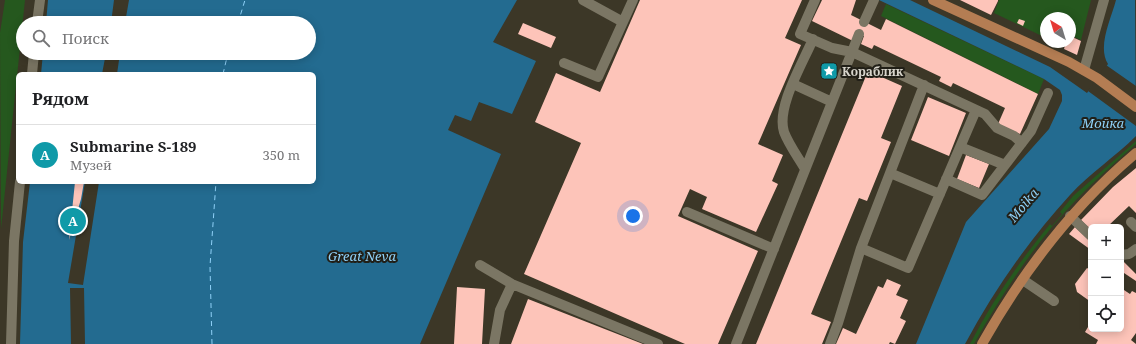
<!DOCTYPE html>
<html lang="ru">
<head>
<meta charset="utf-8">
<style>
  :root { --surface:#fff; --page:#f6f6f6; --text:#202124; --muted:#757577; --line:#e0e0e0; --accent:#4b6784 }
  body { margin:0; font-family:"Noto Serif",serif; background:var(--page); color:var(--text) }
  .controls { position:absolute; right:12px; bottom:12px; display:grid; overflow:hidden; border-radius:6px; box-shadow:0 2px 10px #0003 }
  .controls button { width:36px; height:36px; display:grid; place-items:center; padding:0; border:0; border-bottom:1px solid var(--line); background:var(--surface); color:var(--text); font:20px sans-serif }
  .compass { position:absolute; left:1040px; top:12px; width:36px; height:36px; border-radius:50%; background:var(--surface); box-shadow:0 2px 10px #0003; rotate:322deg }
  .you { position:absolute; left:633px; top:216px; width:14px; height:14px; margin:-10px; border:3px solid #fff; border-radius:50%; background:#1a73e8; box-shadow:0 0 0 6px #1a73e833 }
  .badge { display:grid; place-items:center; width:26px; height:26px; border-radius:50%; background:var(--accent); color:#fff; font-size:13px; font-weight:700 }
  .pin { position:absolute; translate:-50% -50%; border:2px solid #fff; box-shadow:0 1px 4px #0006 }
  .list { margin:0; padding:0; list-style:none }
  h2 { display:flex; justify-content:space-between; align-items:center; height:52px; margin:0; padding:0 16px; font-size:17px }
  h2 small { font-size:13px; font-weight:400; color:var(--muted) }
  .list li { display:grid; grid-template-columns:26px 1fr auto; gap:12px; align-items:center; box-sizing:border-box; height:60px; padding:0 16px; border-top:1px solid var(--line) }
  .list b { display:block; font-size:15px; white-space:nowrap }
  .list p { margin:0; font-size:13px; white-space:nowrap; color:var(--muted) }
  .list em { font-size:13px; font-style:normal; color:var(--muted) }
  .icon { flex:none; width:22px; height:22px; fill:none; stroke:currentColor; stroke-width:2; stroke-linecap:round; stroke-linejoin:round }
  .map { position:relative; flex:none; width:1136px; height:344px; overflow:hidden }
  .search { position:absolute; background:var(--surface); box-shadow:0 2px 10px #0003; left:16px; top:16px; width:300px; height:44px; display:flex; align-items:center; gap:10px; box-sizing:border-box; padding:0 14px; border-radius:22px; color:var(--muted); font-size:15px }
  .panel { position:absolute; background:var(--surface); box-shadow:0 2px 10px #0003; left:16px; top:72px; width:300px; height:112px; border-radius:6px }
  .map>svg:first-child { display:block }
  .green { fill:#25581e }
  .water { fill:#236b90 }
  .pier { fill:#3c3727 }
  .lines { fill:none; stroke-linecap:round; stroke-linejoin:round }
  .ferry { stroke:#8fd1f8; stroke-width:1; stroke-dasharray:5 4; stroke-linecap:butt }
  .building { fill:#fdc4b9 }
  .minor { stroke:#7b7664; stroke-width:10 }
  .major { stroke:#b47d53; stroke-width:10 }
  .labels { text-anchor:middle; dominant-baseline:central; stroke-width:4; stroke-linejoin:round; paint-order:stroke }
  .poi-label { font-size:12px; font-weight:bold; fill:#d8d5cc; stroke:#211f17; text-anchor:start }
  .water-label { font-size:13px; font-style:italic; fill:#8fd1f8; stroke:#211f17 }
</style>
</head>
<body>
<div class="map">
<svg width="1136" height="344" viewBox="0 0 1136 344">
  <rect width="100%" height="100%" fill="#3c3727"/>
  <path class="green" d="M5 0H25L1 229 0 33Z
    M999 0H1091L1081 40 1070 35V18H1046V38L994 13Z
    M886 4 1044 79 1038 94 881 16Z
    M1136 141V144C1116 162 1095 180 1076 200 1035 243 1003 292 974 344H970C992 301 1019 262 1050 224L1052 226 1062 214 1060 212 1073 196Z"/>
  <path class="water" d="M48 0H517L493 42 536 61 512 114 479 102 471 121 455 115 448 130 501 154 420 344H20L23 242 30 182H314V74H41L43 53H309V23H46Z
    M879 0H910L1050 67 1087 93 1108 64C1097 47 1111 19 1116 0H1135L1136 136C1115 157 1090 173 1070 195 1029 240 994 290 965 344H916L966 222 1049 129 1062 101V95L1060 90 1044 79Z"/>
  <path class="pier" d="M114 0H129L125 23H111Z
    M106 53H120L117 74H102Z
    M1106 65 1136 86V126L1088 91Z
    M85 182H99L83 285 68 283Z
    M70 288H84L85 344H71Z"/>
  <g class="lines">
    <path class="ferry" d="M238 23 245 0
      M223 74 228 53
      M212 344 210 266 216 182"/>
  </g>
  <path class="building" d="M640 0H802L785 38 801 45 758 144 783 155 772 181 778 184 756 232 702 209 707 197 690 189 678 216 758 251 718 344H685L524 274 581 143 535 122 556 73 600 92Z
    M822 0H856L851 15 881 30 886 19 1038 94 1020 134 998 124 1005 108 953 83 951 87 939 81 941 77 874 45 872 49 861 44 864 36 857 33 853 41 812 21Z
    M960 0H998V1L991 15Z
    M1019 19 1025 21 1023 26 1017 23Z
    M523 23 556 37 551 48 518 34Z
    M1070 36 1081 41 1077 55 1064 49 1066 42H1070Z
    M868 71 902 86 881 138 891 142 867 201 859 198 811 314 831 322 822 344H756Z
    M928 97 966 113 949 156 911 140Z
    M966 155 989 164 979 188 957 179Z
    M1136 168V213L1129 206 1107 227H1091V230L1081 220 1113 187Z
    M75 182H84L81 199 69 240Z
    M1075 227 1091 242V250L1069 234Z
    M1121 259 1136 274V281L1121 271Z
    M1087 268 1091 270V302L1077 292 1075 284Z
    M887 279 901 285 896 295 908 300 900 318 906 321 895 344 890 342 889 344H836L843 328 856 334 878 286 883 288Z
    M457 287 485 289 482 344H454Z
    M1121 288 1130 294 1132 291 1136 293V333L1131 340 1136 344H1096L1098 340 1085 332 1091 322V329H1121Z
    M528 299 643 344H511Z"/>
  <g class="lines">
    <path class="minor" d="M583 0 623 22
      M815 0 800 34 832 48 852 52 985 114 997 128 1014 136 1022 143
      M864 22 874 0
      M37 23 40 0
      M564 63 598 77 633 0
      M1084 70 1104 0
      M32 74 34 53
      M793 84 832 102
      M960 147 1005 165
      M805 169C798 157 789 145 784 132 776 107 803 63 813 39
      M890 173 940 194
      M946 179 982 195 1031 131 1048 93
      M687 212 774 249
      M1070 216 1091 236
      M1131 222 1136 227
      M861 248 908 268 976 110
      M1121 255 1129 254 1136 249
      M480 265 512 284 658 344
      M1023 280 1054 301
      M11 344 14 241 20 182
      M494 344 500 310 512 284
      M736 344 859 34
      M830 344 838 323 861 248 924 85"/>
    <path class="major" d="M933 0 1069 62 1097 78 1136 107
      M982 344C1022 273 1073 206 1136 153"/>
  </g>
  <defs>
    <g id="sight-square" transform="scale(0.9)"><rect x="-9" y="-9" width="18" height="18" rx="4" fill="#0f9aa8" stroke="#211f17"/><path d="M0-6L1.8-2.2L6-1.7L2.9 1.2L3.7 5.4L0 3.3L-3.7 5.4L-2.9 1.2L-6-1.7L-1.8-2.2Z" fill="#fff"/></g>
  </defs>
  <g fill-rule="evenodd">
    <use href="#sight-square" x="829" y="71"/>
  </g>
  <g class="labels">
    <g class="poi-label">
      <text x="842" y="71">Кораблик</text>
    </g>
    <g class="water-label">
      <text x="1103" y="123">Мойка</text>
      <text transform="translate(1023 205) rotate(-50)">Moika</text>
      <text x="362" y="256">Great Neva</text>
    </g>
  </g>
</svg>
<div class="controls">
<button>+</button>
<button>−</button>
<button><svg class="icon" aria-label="locate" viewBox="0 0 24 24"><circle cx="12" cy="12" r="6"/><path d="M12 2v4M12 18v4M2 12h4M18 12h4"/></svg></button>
</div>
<svg class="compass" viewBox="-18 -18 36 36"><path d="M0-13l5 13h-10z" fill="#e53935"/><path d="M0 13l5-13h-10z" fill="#757577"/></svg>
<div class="you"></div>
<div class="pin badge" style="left:73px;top:221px;background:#0f9aa8">A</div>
<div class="search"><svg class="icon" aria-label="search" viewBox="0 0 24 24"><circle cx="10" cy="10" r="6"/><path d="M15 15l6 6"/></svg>Поиск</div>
<section class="panel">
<h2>Рядом<small></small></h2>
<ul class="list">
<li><span class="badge" style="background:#0f9aa8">A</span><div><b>Submarine S-189</b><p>Музей</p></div><em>350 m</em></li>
</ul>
</section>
</div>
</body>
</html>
